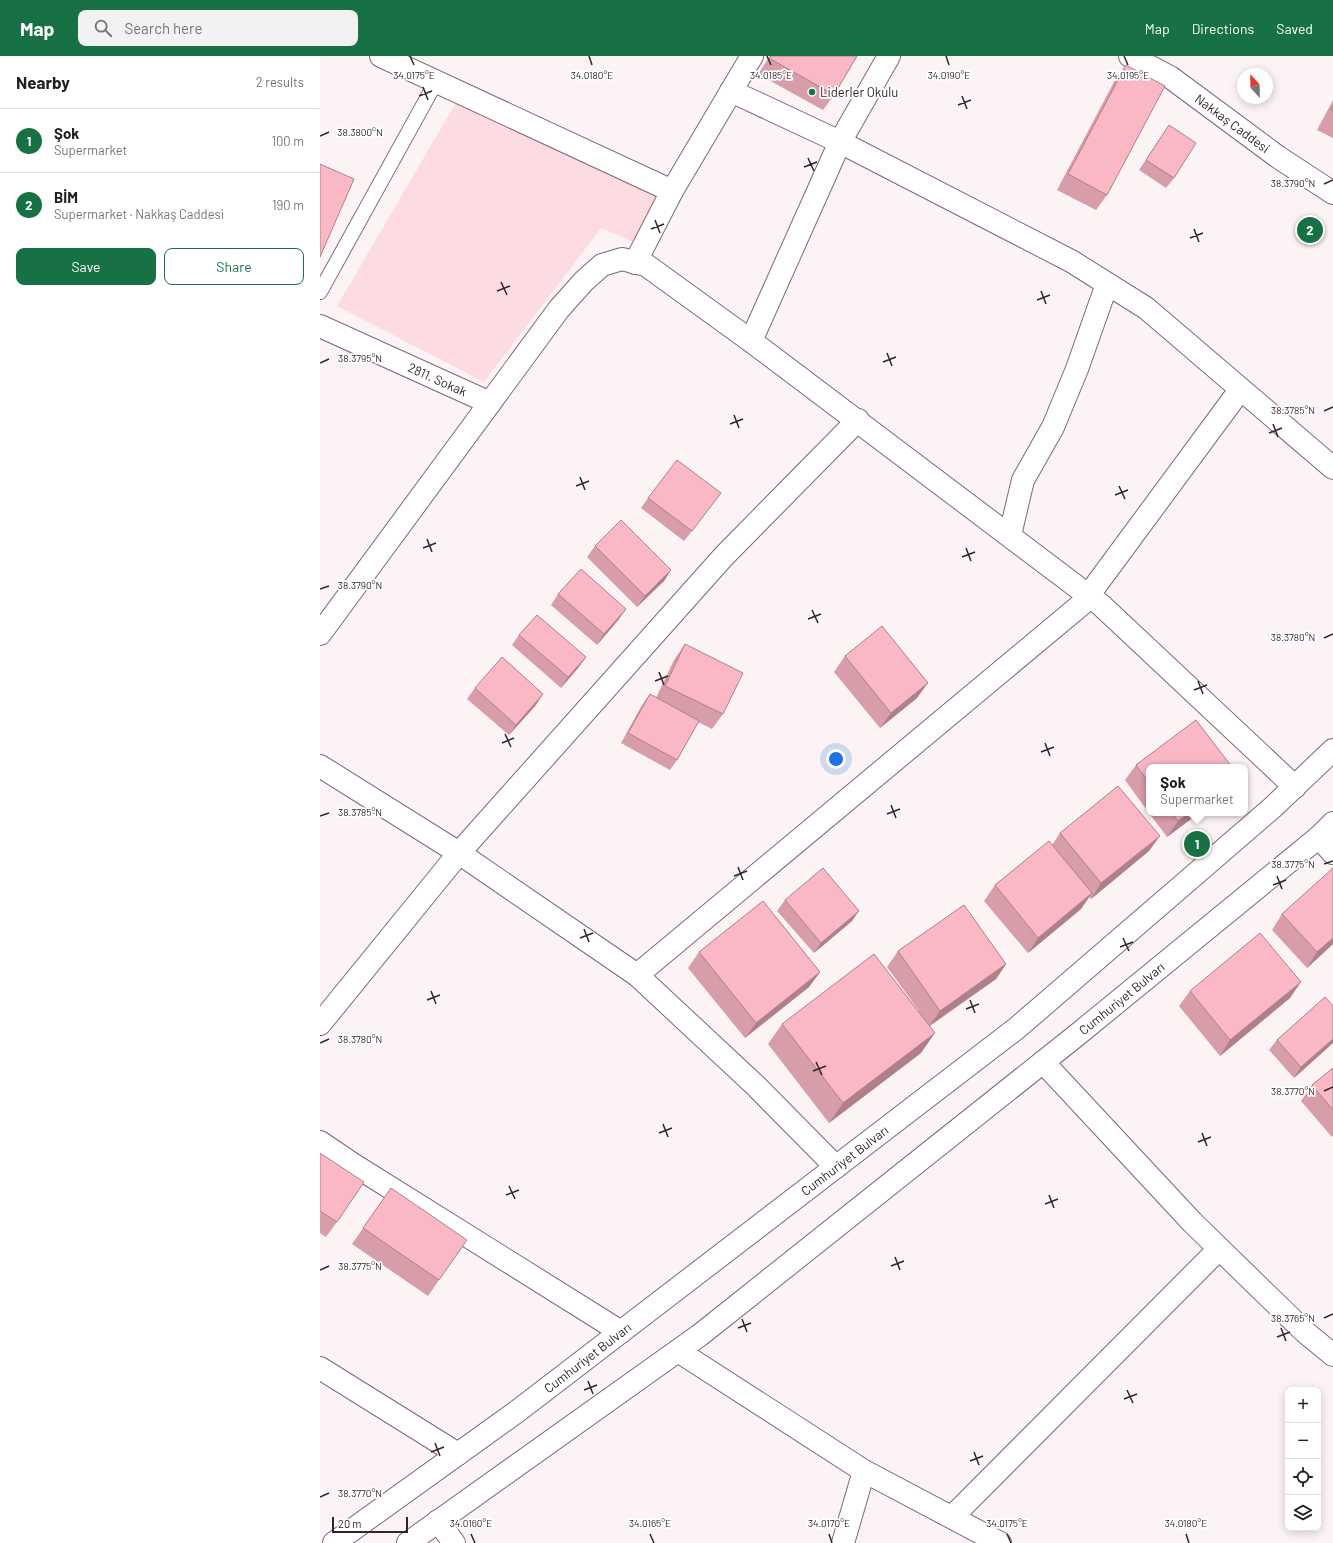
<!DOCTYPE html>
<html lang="en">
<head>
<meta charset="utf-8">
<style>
  :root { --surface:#fff; --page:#f2f2f2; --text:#202124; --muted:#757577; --line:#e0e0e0; --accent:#187144 }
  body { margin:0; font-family:Barlow,sans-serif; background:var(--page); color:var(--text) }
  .controls { position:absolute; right:12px; bottom:12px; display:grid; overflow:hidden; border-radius:8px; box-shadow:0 2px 10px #0003 }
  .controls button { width:36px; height:36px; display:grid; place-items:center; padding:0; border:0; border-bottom:1px solid var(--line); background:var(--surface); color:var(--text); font:20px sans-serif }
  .compass { position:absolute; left:917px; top:12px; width:36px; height:36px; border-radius:50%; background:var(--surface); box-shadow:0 2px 10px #0003; rotate:338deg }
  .scale { position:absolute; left:12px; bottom:10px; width:76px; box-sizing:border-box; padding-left:4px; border:2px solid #322527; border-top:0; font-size:11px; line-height:14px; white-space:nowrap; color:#322527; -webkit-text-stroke:3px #fff; paint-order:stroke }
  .you { position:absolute; left:516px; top:703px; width:14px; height:14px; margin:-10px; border:3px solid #fff; border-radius:50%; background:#1a73e8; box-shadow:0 0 0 6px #1a73e833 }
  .badge { display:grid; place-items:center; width:26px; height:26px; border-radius:50%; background:var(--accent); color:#fff; font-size:13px; font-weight:700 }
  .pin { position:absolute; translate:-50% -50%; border:2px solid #fff; box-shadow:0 1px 4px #0006 }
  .popup { position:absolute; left:826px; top:708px; width:102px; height:52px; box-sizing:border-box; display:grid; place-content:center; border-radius:8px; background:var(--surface); filter:drop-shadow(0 1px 3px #0005); font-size:13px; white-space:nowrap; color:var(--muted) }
  .popup b { font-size:15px; color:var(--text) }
  .popup::after { content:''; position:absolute; left:50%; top:100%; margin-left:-8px; border:8px solid transparent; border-top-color:var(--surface) }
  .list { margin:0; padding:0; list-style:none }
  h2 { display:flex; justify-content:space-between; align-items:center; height:52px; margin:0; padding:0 16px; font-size:17px }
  h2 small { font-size:13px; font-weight:400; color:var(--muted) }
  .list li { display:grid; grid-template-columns:26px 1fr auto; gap:12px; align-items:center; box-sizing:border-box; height:64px; padding:0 16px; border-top:1px solid var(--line) }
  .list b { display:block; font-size:15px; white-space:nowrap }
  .list p { margin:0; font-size:13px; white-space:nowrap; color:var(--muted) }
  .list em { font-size:13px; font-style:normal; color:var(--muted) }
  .actions { display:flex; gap:8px; padding:12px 16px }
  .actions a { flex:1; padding:9px 0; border:1px solid var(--accent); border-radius:8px; text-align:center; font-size:14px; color:var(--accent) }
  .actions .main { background:var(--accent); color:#fff }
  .icon { flex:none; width:22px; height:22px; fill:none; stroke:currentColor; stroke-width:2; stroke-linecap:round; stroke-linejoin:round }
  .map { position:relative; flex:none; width:1013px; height:1487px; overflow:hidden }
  header { display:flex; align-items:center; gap:24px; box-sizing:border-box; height:56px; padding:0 20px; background:var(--accent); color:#fff }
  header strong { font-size:19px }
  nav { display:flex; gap:22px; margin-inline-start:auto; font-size:14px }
  .search { width:280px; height:36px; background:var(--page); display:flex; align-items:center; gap:10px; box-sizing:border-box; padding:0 14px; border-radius:8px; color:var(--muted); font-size:15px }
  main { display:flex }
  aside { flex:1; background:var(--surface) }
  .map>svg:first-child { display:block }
  .green { fill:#fcdce1 }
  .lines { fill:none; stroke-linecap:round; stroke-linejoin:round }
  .service-casing { stroke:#86666c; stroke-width:16 }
  .minor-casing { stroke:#86666c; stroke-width:24 }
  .tertiary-casing { stroke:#86666c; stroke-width:24 }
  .primary-casing { stroke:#86666c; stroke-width:24 }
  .service { stroke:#fff; stroke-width:14 }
  .minor { stroke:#fff; stroke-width:22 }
  .tertiary { stroke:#fff; stroke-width:22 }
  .primary { stroke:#fff; stroke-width:22 }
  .wall { fill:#d79da9 }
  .shaded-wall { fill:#af8089 }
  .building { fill:#fab7c4; stroke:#af8089 }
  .ticks { fill:none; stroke:#322527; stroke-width:1.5 }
  .poi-dot { fill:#187144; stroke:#fff; stroke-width:1.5 }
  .labels { text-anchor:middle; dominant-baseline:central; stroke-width:3.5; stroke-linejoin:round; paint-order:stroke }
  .poi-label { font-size:13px; fill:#322527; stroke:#fff; text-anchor:start }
  .street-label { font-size:13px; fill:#322527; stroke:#fff }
  .ticks-label { font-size:10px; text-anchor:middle; fill:#322527; stroke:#fff; stroke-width:3.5; stroke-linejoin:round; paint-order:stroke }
</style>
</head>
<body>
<header>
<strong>Map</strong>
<div class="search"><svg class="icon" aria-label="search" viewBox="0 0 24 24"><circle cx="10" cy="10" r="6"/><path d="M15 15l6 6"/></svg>Search here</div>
<nav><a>Map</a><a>Directions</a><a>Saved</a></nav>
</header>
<main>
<aside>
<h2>Nearby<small>2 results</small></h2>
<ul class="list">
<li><span class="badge">1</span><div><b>Şok</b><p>Supermarket</p></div><em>100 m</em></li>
<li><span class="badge">2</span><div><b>BİM</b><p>Supermarket · Nakkaş Caddesi</p></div><em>190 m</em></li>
</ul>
<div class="actions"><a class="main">Save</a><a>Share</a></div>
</aside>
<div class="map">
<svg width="1013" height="1487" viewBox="0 0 1013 1487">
  <rect width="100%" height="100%" fill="#fbf3f4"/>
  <path class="green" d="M137 45 339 132 315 187 281 172 164 326 17 250Z"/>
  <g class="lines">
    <g class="service-casing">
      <path id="service" d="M0 236 116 26"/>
    </g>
    <g class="minor-casing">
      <g id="minor">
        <path d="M61 0 352 135"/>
        <path d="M411 35 520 86 751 205 826 252 1013 412"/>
        <path d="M315 207 352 135 432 0"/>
        <path id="s1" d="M0 270 170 347"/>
        <path d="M431 285 520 86 569 0"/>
        <path d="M690 479 703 424 733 371 757 313 787 228"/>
        <path d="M0 578 239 253 264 225 282 209 302 203 326 209 431 285 781 549 975 731"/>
        <path d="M0 710 139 797 317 919 436 1030 516 1111"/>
        <path d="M999 781 1013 797"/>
        <path d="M317 919 762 548 920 334"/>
        <path d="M0 968 139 797 404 500 538 364"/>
        <path d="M723 1006 872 1166 985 1276 1013 1299"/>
        <path d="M0 1086 34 1109 301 1276"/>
        <path d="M358 1295 544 1415 680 1487"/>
        <path d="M0 1312 138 1398"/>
        <path d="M632 1461 899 1193"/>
        <path d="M118 1465 134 1487"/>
        <path d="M523 1487 544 1415"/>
      </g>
    </g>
    <g class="tertiary-casing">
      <g id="tertiary">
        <path id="s2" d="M810 0 850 21 958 101 1013 137"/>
      </g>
    </g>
    <g class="primary-casing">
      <g id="primary">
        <path id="s3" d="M14 1487 199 1354 697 972 952 752 1013 694"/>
        <path id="s4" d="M88 1487 380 1279 757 979 999 781 1013 767"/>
      </g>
    </g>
    <use href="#service" class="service"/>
    <use href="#minor" class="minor"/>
    <use href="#tertiary" class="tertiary"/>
    <use href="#primary" class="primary"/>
  </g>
  <path class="wall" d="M450 0H537L514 39 503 54 438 18Z
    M806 9 787 139 776 154 737 134 795 24Z
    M1013 44V82L997 74Z
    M849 69 854 122 846 132 819 114Z
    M328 442 393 447 364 485 321 452Z
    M275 490 351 514 344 525 317 551 267 501Z
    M238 538 299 563 277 589 231 549Z
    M199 579 266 601 258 612 241 632 192 589Z
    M365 588 403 658 392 673 378 666 357 704 350 714 301 687 322 649 330 638 336 642 354 604Z
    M525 600 597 642 560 672 514 616Z
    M155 632 216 649 189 679 147 643Z
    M816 709 829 711V757L805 724Z
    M829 757H879L847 781Z
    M740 777 829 795 771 843 769 841 761 853 708 897 664 845 675 829 732 789Z
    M465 844 532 865 494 897 457 855Z
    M962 858 1013 888 987 912 952 874Z
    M578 895 686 908 676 923 610 970 601 997 509 1067 448 988 462 968 599 955 567 911Z
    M379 896 500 916 489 931 425 982 368 912Z
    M870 935 970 942 900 1000 859 950Z
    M957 984 1013 987 974 1022 949 994Z
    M1013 1012V1080L1012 1081 981 1045 992 1029Z
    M0 1097 17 1166 6 1181 0 1177Z
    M71 1132 119 1224 108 1240 32 1188Z"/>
  <path class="shaded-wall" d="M401 437 393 447 364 485 372 475Z
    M351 514 344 525 317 551 325 540Z
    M306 553 299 563 277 589 284 578Z
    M266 601 258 612 241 632 248 621Z
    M608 627 597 642 560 672 571 657Z
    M223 638 216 649 189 679 196 669Z
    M869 757H879L847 781 858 765Z
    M840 780 829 795 771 843 781 827Z
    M772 837 761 853 708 897 718 882Z
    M539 855 532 865 494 897 501 887Z
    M1013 882V888L987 912 997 896Z
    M686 908 676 923 609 970 620 955Z
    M500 916 489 931 425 982 436 967Z
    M981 926 970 942 900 1000 910 984Z
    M615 977 601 997 509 1067 523 1047Z
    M1013 983V987L974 1022 981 1011Z"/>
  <path class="building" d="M451 0H537L514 39 449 2Z
    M806 9 845 30 787 139 748 118Z
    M1013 50V55L1011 54Z
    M849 69 876 87 854 122 826 104Z
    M0 108 34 123 0 201Z
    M357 404 401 437 372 475 328 442Z
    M301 464 351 514 325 540 275 490Z
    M261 513 306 553 284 578 238 538Z
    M217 559 266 601 248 621 199 579Z
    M562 570 608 627 571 657 525 600Z
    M365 588 423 617 403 658 345 630Z
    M182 601 223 638 196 669 155 632Z
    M330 638 379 665 357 704 308 677Z
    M876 664 912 711H829V727L816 709Z
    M798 730 840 780 781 827 740 777Z
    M852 757H869L858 765Z
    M729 785 772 837 718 882 675 829Z
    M503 812 539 855 501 887 465 844Z
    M1013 812V882L997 896 962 858Z
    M443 845 500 916 436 967 379 896Z
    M644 849 686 908 620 955 578 895Z
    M940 877 981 926 910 984 870 935Z
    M554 898 615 977 523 1047 462 968Z
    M1005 941 1013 950V983L981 1011 957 984Z
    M1013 1012V1054L992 1029Z
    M0 1097 44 1126 17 1166 0 1155Z
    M71 1132 147 1184 119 1224 43 1172Z"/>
  <path class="ticks" d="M90 0 94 9M269 0 272 9M447 0 451 9M626 0 629 9M804 0 808 9M103 31 108 44M99 40 112 35M642 40 647 53M638 49 651 44M0 80 9 76M488 102 494 115M484 111 497 106M1004 128 1013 124M335 164 340 177M331 173 344 168M874 173 879 186M870 182 883 177M181 226 187 239M177 235 190 230M721 235 726 248M717 244 730 239M567 297 572 310M563 306 576 301M0 307 9 303M1004 355 1013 351M414 359 419 372M410 368 423 363M953 368 958 381M949 377 962 372M260 421 265 434M256 430 269 425M799 430 805 443M795 439 808 434M107 483 112 496M103 492 116 487M646 492 651 505M642 501 655 496M0 533 9 530M492 554 498 567M488 563 501 558M1004 582 1013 578M339 616 344 629M335 625 348 620M878 625 883 638M874 634 887 629M185 678 191 691M182 687 194 682M725 687 730 700M721 696 734 691M571 749 576 762M567 758 580 753M0 760 9 757M1004 808 1013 805M418 811 423 824M414 820 427 815M957 820 962 833M953 829 966 824M264 873 269 886M260 882 273 877M803 882 809 895M800 891 813 886M111 935 116 948M107 944 120 939M650 944 655 957M646 953 659 948M0 987 9 983M496 1006 502 1019M493 1015 506 1010M1004 1035 1013 1031M343 1068 348 1081M339 1077 352 1072M882 1077 887 1090M878 1086 891 1081M189 1130 195 1143M186 1139 199 1134M729 1139 734 1152M725 1148 738 1143M575 1201 580 1214M571 1210 584 1205M0 1214 9 1210M1004 1262 1013 1258M422 1263 427 1276M418 1272 431 1267M961 1272 966 1285M957 1281 970 1276M268 1325 273 1338M264 1334 277 1329M807 1334 813 1347M804 1343 817 1338M115 1387 120 1400M111 1396 124 1391M654 1396 659 1409M650 1405 663 1400M0 1441 9 1437M151 1478 155 1487M330 1478 334 1487M509 1478 512 1487M687 1478 691 1487M866 1478 869 1487"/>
  <circle class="poi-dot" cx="492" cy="36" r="4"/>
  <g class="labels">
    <g class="poi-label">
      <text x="500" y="36">Liderler Okulu</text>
    </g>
    <g class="street-label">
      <text stroke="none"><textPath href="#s2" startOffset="123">Nakkaş Caddesi</textPath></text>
      <text stroke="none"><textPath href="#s1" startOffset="129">2811. Sokak</textPath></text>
      <text stroke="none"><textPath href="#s4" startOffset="898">Cumhuriyet Bulvarı</textPath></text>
      <text stroke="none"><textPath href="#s3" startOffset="638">Cumhuriyet Bulvarı</textPath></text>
      <text stroke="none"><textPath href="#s3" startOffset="314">Cumhuriyet Bulvarı</textPath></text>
    </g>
  </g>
  <g class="ticks-label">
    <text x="94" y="23">34.0175°E</text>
    <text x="272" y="23">34.0180°E</text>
    <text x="451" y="23">34.0185°E</text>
    <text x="629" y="23">34.0190°E</text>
    <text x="808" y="23">34.0195°E</text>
    <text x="40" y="80">38.3800°N</text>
    <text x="973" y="131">38.3790°N</text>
    <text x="40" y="306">38.3795°N</text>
    <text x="973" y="358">38.3785°N</text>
    <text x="40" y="533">38.3790°N</text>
    <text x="973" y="585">38.3780°N</text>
    <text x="40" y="760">38.3785°N</text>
    <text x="973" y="812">38.3775°N</text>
    <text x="40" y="987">38.3780°N</text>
    <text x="973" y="1039">38.3770°N</text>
    <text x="40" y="1214">38.3775°N</text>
    <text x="973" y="1266">38.3765°N</text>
    <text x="40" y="1441">38.3770°N</text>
    <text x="151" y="1471">34.0160°E</text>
    <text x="330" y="1471">34.0165°E</text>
    <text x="509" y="1471">34.0170°E</text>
    <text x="687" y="1471">34.0175°E</text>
    <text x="866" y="1471">34.0180°E</text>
  </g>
</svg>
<div class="controls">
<button>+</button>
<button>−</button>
<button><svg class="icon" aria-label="locate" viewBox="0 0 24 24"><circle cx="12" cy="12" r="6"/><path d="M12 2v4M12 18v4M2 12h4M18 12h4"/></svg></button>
<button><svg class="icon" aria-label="layers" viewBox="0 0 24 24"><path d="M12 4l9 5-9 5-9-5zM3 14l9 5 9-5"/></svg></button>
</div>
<svg class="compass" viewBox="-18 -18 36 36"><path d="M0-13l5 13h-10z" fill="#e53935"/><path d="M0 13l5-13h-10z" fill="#757577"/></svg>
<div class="scale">20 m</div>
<div class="you"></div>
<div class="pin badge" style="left:877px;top:788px">1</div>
<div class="popup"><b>Şok</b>Supermarket</div>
<div class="pin badge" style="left:990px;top:174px">2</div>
</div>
</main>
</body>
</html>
